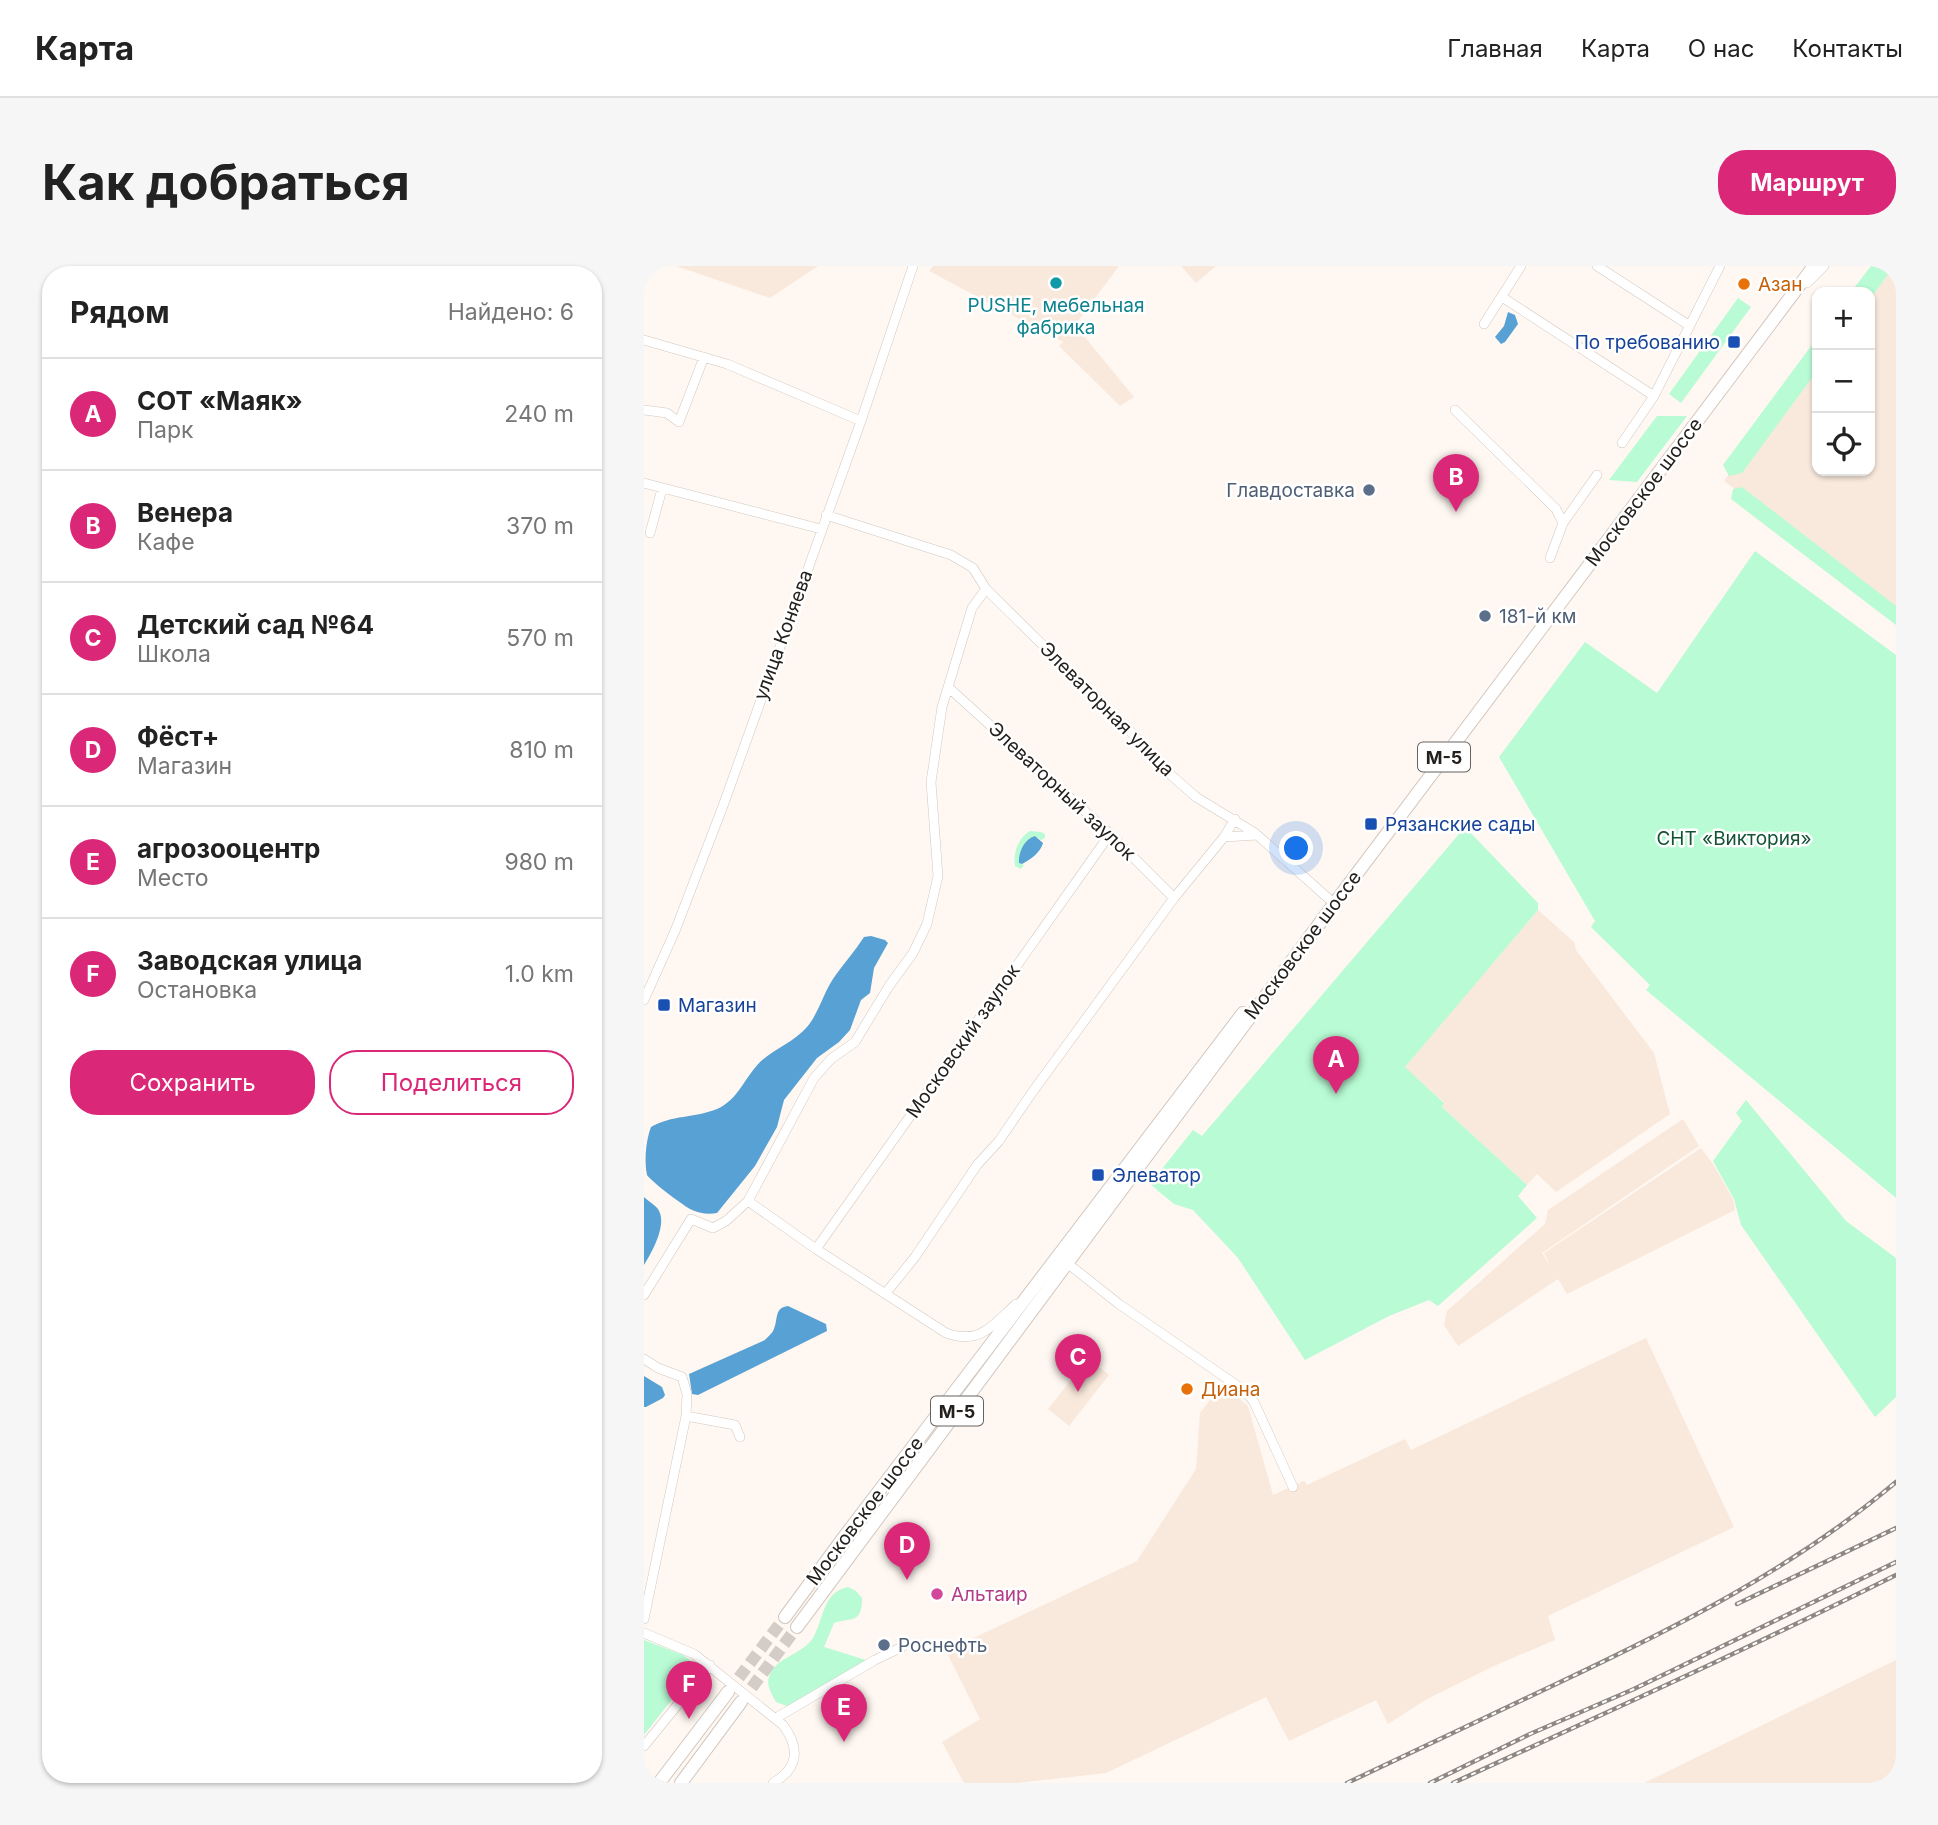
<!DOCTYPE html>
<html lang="ru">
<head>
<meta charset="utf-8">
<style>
  :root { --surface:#fff; --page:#f6f6f6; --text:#222; --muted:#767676; --line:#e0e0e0; --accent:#db2777 }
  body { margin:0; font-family:Inter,sans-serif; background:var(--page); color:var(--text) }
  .controls { position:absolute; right:21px; top:21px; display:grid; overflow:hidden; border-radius:14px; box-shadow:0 2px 5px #0004 }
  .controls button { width:63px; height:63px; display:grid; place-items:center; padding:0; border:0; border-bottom:2px solid var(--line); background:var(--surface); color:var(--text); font:35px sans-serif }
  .you { position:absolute; left:653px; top:583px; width:24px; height:24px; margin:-18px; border:5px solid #fff; border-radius:50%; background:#1a73e8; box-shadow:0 0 0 10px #1a73e833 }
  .badge { display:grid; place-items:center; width:46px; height:46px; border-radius:50%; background:var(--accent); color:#fff; font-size:23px; font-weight:700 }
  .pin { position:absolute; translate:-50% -58px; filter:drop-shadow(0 2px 4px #0008) }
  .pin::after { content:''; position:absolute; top:37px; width:24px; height:21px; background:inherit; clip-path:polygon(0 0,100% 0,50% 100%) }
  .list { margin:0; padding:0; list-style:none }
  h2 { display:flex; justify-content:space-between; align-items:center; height:91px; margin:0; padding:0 28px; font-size:30px }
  h2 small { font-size:23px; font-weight:400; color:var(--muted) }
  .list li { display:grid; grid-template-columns:46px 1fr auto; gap:21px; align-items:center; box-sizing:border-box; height:112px; padding:0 28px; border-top:2px solid var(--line) }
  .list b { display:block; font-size:26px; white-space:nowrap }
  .list p { margin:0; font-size:23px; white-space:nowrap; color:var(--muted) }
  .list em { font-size:23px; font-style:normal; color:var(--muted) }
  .actions { display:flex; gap:14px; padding:21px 28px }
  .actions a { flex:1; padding:16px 0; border:2px solid var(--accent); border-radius:28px; text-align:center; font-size:24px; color:var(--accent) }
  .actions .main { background:var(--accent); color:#fff }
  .icon { flex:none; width:38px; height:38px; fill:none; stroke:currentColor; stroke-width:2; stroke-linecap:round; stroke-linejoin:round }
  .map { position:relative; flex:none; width:1252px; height:1517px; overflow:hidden; border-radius:28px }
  header { display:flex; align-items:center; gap:42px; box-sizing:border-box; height:98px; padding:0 35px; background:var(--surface); border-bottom:2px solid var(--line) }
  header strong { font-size:33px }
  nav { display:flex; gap:38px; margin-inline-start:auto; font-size:24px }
  .intro { display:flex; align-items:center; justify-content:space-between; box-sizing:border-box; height:168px; padding:0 42px }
  h1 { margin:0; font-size:49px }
  .button { padding:18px 32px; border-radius:28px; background:var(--accent); color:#fff; font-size:24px; font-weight:700 }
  main { display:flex; gap:42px; padding:0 42px }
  aside { flex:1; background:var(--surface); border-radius:28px; box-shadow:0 2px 5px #0004 }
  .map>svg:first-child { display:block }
  .built { fill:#f9e9dc }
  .green { fill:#b8fbd4 }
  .water { fill:#58a1d4 }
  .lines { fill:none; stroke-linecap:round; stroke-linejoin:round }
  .highway-tunnel { stroke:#d3ccc7; stroke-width:12; stroke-dasharray:12 6; stroke-linecap:butt }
  .minor-casing { stroke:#d1c8c0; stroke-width:10 }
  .highway-casing { stroke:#d1c8c0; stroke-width:14 }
  .minor { stroke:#fff; stroke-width:9 }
  .highway { stroke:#fff; stroke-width:12 }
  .rail-casing { stroke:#8e8884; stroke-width:4.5 }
  .rail { stroke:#fff; stroke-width:2; stroke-dasharray:5; stroke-linecap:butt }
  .culture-dot { fill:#0f9aa8; stroke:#fff; stroke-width:2.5 }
  .food-dot { fill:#e8710a; stroke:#fff; stroke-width:2.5 }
  .transit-dot { fill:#1a4fb4; stroke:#fff; stroke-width:2.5 }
  .service-dot { fill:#5c6f8a; stroke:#fff; stroke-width:2.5 }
  .hotel-dot { fill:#d1479c; stroke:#fff; stroke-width:2.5 }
  .labels { text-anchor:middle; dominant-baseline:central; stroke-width:5; stroke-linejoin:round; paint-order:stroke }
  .shield { fill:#fff; stroke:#666361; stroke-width:2 }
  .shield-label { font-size:18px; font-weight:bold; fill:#24201d }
  .food-label { font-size:19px; fill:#c56008; stroke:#fff; text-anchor:start }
  .culture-label { font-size:19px; fill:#0d838f; stroke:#fff }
  .transit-label { font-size:19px; fill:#164399; stroke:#fff; text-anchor:start }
  .service-label { font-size:19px; fill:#4e5e75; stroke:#fff; text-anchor:start }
  .street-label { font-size:19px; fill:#24201d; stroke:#fff }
  .park-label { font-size:19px; fill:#125336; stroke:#fff }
  .hotel-label { font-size:19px; fill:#b23c85; stroke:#fff; text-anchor:start }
</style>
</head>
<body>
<header>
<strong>Карта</strong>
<nav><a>Главная</a><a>Карта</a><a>О нас</a><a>Контакты</a></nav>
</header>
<div class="intro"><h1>Как добраться</h1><a class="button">Маршрут</a></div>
<main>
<aside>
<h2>Рядом<small>Найдено: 6</small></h2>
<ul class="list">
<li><span class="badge">A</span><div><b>СОТ «Маяк»</b><p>Парк</p></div><em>240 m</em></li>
<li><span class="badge">B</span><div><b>Венера</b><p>Кафе</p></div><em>370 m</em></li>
<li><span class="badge">C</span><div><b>Детский сад №64</b><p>Школа</p></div><em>570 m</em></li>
<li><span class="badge">D</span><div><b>Фёст+</b><p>Магазин</p></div><em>810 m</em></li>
<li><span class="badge">E</span><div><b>агрозооцентр</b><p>Место</p></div><em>980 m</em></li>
<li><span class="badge">F</span><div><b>Заводская улица</b><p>Остановка</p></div><em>1.0 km</em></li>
</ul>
<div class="actions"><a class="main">Сохранить</a><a>Поделиться</a></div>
</aside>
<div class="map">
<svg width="1252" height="1517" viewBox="0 0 1252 1517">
  <rect width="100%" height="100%" fill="#fff7f1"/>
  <path class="built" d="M32 0H174L126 32Z
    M289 0H475L431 59 490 131 476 140 415 80 419 76 285 5Z
    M537 0H572L552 17Z
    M1233 0H1252V342L1080 215 1173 84V205H1226V26Z
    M894 644 930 676 932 684 1010 787 1026 848 912 926 893 908 883 919 797 840 800 836 760 801Z
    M1039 853 1055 880 898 987 906 999 900 987 1057 882 1069 898 1089 933 1091 944 923 1028 914 1013 814 1080 800 1059 803 1045 901 958 904 944Z
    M1002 1072 1090 1261 904 1350 911 1374 850 1400 783 1433 744 1458 732 1434 645 1475 622 1431 462 1507 373 1517H320L298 1476 336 1453 302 1385 493 1295 552 1203 556 1147 566 1134 583 1122 604 1140 629 1229 660 1215 663 1219 761 1173 767 1184Z
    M444 1092 465 1109 425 1160 404 1143Z
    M1252 1394V1517H1000Z"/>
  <path class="green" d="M1227 0H1250L1226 33V26H1207Z
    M1094 32 1107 41 1037 137 1025 128Z
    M1173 72V105L1098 207 1085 210 1079 199Z
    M1013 150H1043L993 216 965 214Z
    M1098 221 1252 340V359L1087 233 1089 223Z
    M1111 285 1252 389V932L1002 724 1006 719 947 661 951 655 855 491 941 376 1013 427Z
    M821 561 894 637V644L761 801 800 837 798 841 883 919 874 930 893 952 794 1040 785 1034 745 1050 661 1094 594 992 549 944 530 938 506 918 549 864 558 870Z
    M386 565 397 566 401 568V572L397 574 391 570C380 576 374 585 375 597L380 599 377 603 371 600C369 587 374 572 386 565Z
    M1102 834 1202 955 1252 992V1131L1231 1151 1097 959 1090 933 1069 895 1098 855 1092 847Z
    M204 1321 212 1325 218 1332C218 1358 208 1351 190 1357L180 1381 225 1395 143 1440 132 1436C128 1428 122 1420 125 1411 132 1390 157 1390 169 1372 180 1354 178 1326 204 1321Z
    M0 1374 39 1389 47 1395V1409L0 1469Z"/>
  <path class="water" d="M864 46 871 49 874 58 861 76 857 78 851 71 860 60Z
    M391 570 399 577C397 586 386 594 378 598L375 597C374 587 380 573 391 570Z
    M227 670 241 674 244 677 230 702 226 727 217 734 206 764 195 776 173 792 140 834 133 861 111 900 73 947C64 949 54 947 46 943 36 937 9 917 3 909 0 895 2 874 7 861 27 849 51 852 73 843 94 834 101 811 116 796 130 783 150 776 163 761 175 747 180 725 191 710 200 697 211 685 220 671Z
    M0 931C4 935 11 939 14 943 24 958 8 986 0 999Z
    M144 1040 182 1058 183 1065 54 1129 48 1128 45 1108 121 1074C123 1072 128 1067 129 1065 135 1054 129 1042 144 1040Z
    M0 1110 18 1121 21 1129 19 1132 2 1141H0Z"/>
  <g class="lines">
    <path class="highway-tunnel" d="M84 1426 141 1351
      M97 1436 153 1361"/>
    <g class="minor-casing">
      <path id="minor" d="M953 0 1046 60
        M1163 17 1180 0
        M858 31 1010 130
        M840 58 877 0
        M0 74 83 98 217 155
        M0 144 23 147 35 156 60 91
        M811 144 912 243 919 257
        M978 177 1010 130 1076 0
        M0 217 177 263
        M182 249 307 289 329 302 342 323 497 476 519 502 552 531 611 567 685 633
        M6 267 18 223
        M906 292 919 257 953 209
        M304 421 466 568 530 632
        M580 571 613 569
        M0 734 31 665 79 540 217 155 269 0
        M104 935 170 812 187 793 211 776 245 720 269 687 283 658 294 610 287 516 298 441 328 342 342 323
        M172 983 466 568
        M423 997 475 1038 601 1125 610 1136 649 1221
        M241 1028 271 991 333 899 355 875 387 828 530 632 580 571 591 553
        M0 1029 47 953 69 962 82 955 104 935 172 983 302 1067C336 1079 348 1060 372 1038
        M0 1093 14 1102 38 1111 43 1128 42 1150 0 1353
        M42 1150 91 1159 96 1171
        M0 1367 50 1388 139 1459C156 1482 155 1502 129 1517
        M132 1452 231 1394 258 1381
        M0 1480 66 1399"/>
    </g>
    <g class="highway-casing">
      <path id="highway" d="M141 1351 200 1271 599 747
        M153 1361 690 638 1170 0
        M15 1517 84 1426
        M37 1517 97 1436"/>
    </g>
    <use href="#minor" class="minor"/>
    <use href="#highway" class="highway"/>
    <g class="rail-casing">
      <path id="rail" d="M1093 1338 1252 1262
        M703 1517C772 1484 841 1452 910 1419 1031 1362 1149 1303 1252 1216
        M786 1517 886 1468 990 1423 1252 1296
        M809 1517C957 1449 1106 1382 1252 1309"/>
    </g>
    <use href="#rail" class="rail"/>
  </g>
  <circle class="culture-dot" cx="412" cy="17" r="7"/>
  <g class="food-dot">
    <circle cx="1100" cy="18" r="7"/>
    <circle cx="543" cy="1123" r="7"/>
  </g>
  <g class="transit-dot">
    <rect x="1083" y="69" width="14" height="14" rx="3.5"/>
    <rect x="720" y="551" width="14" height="14" rx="3.5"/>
    <rect x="13" y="732" width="14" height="14" rx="3.5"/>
    <rect x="447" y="902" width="14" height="14" rx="3.5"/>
  </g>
  <g class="service-dot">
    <circle cx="725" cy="224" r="7"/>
    <circle cx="841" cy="350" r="7"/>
    <circle cx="240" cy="1379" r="7"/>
  </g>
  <circle class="hotel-dot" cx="293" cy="1328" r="7"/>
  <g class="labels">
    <g class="shield">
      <rect x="774" y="476.5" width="52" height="29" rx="5"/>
      <rect x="287" y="1130.5" width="52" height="29" rx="5"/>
    </g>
    <g class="shield-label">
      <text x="800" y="491">М-5</text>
      <text x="313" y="1145">М-5</text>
    </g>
    <g class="food-label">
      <text x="1114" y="18">Азан</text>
      <text x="557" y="1123">Диана</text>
    </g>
    <g class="culture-label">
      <text x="412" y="39">PUSHE, мебельная<tspan x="412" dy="22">фабрика</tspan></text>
    </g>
    <g class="transit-label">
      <text x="1076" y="76" text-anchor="end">По требованию</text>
      <text x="741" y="558">Рязанские сады</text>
      <text x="34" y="739">Магазин</text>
      <text x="468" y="909">Элеватор</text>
    </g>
    <g class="service-label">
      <text x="711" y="224" text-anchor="end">Главдоставка</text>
      <text x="855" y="350">181-й км</text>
      <text x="254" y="1379">Роснефть</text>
    </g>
    <g class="street-label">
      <text transform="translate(1000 226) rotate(-53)">Московское шоссе</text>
      <text transform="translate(139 369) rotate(-70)">улица Коняева</text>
      <text transform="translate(463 443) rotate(45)">Элеваторная улица</text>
      <text transform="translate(418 525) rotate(43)">Элеваторный заулок</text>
      <text transform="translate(659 679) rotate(-53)">Московское шоссе</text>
      <text transform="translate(319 775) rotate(-55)">Московский заулок</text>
      <text transform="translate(221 1245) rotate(-53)">Московское шоссе</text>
    </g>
    <g class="park-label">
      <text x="1090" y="572">СНТ «Виктория»</text>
    </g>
    <g class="hotel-label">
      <text x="307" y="1328">Альтаир</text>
    </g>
  </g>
</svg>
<div class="controls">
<button>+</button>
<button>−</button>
<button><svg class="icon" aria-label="locate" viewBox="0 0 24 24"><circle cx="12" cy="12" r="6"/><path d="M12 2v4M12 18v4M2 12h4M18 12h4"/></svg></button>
</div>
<div class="you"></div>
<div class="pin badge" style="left:692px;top:828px">A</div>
<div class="pin badge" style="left:812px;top:246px">B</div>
<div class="pin badge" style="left:434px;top:1126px">C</div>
<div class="pin badge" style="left:263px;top:1314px">D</div>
<div class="pin badge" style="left:200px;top:1476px">E</div>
<div class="pin badge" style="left:45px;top:1453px">F</div>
</div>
</main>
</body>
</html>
